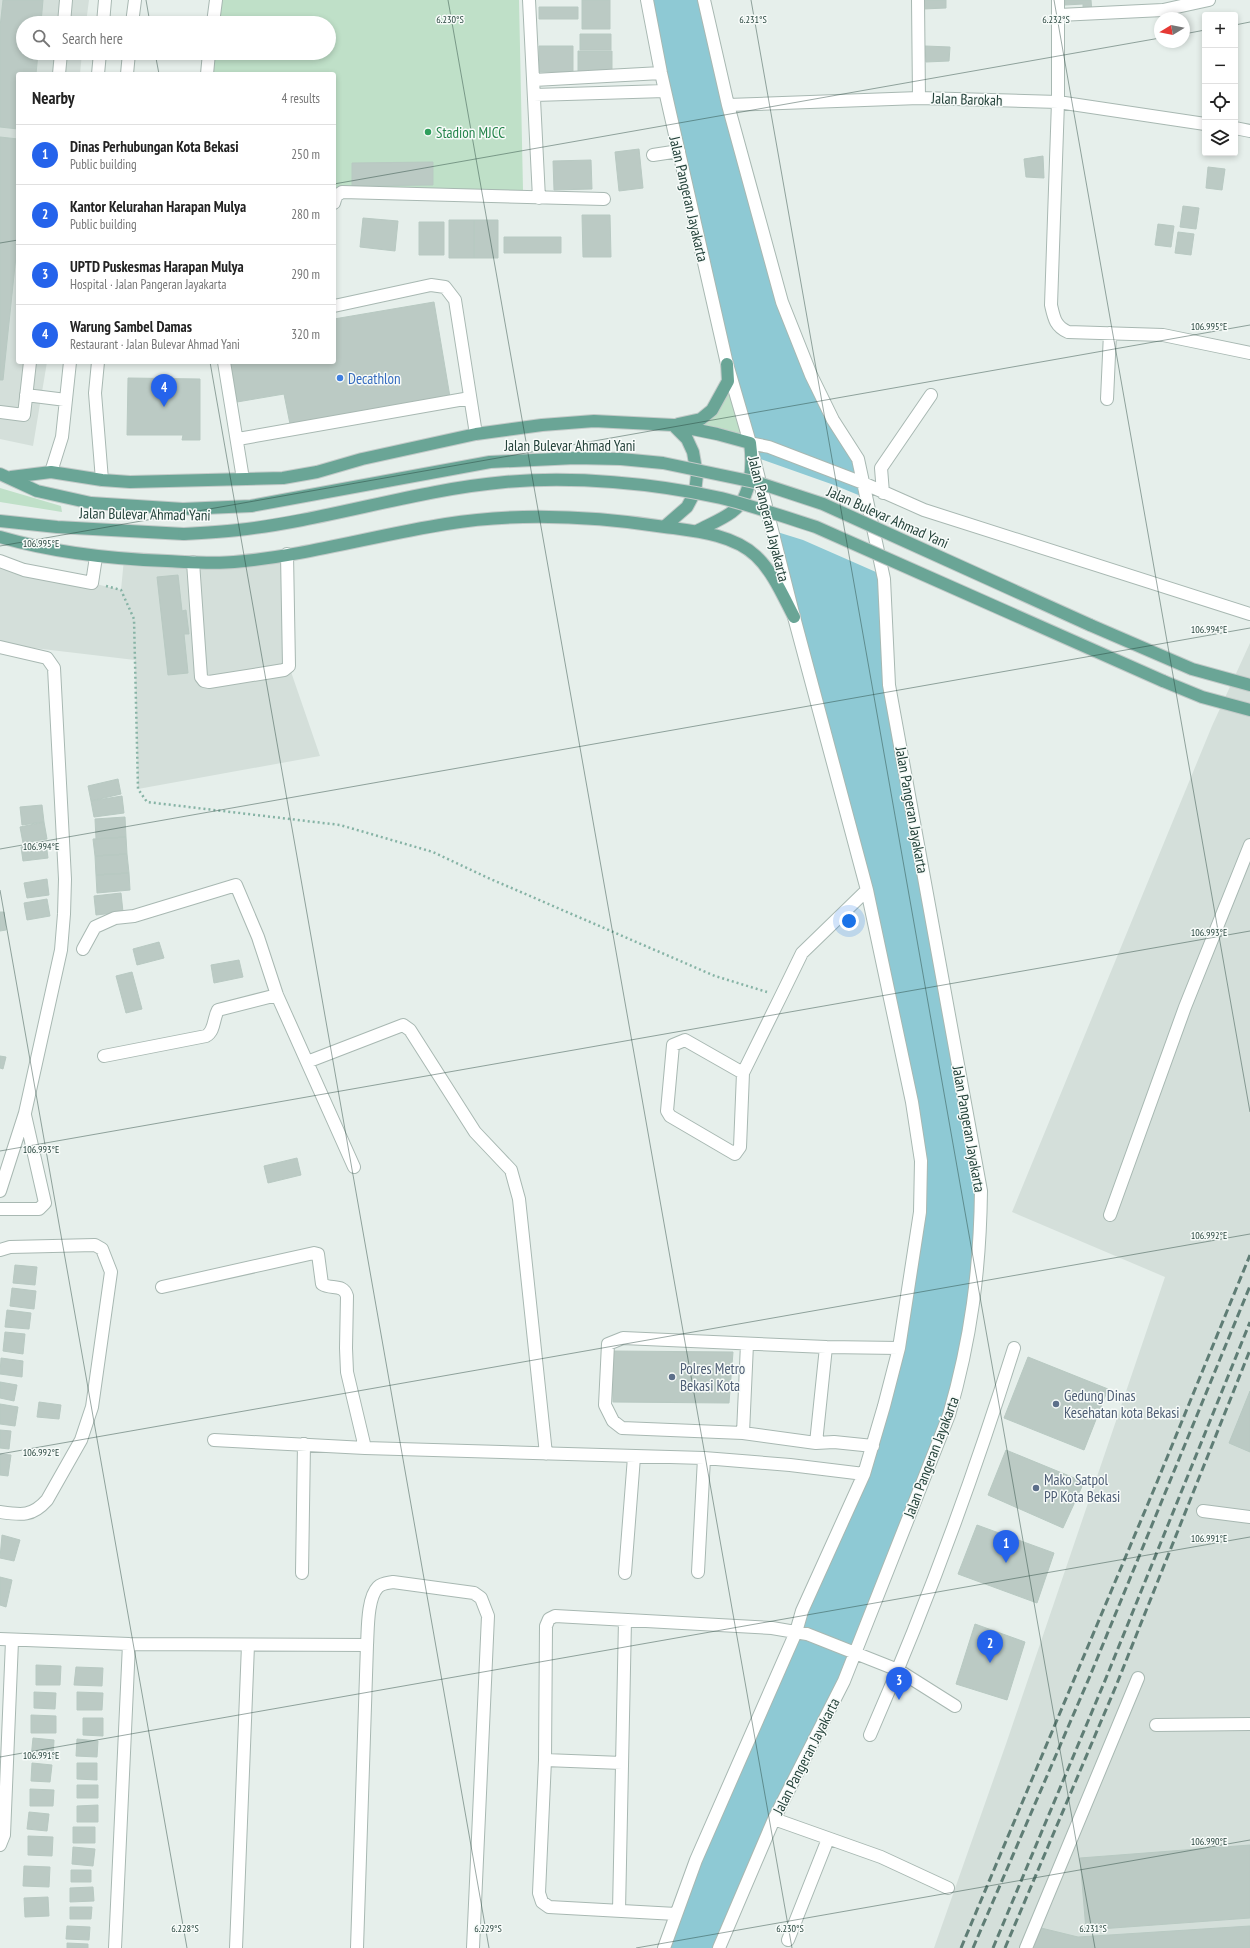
<!DOCTYPE html>
<html lang="en">
<head>
<meta charset="utf-8">
<style>
  :root { --surface:#fff; --page:#f2f2f2; --text:#222; --muted:#767676; --line:#e0e0e0; --accent:#2563eb }
  body { margin:0; font-family:"PT Sans Narrow",sans-serif; background:var(--page); color:var(--text) }
  .controls { position:absolute; right:12px; top:12px; display:grid; overflow:hidden; border-radius:4px; box-shadow:0 2px 6px #0003 }
  .controls button { width:36px; height:36px; display:grid; place-items:center; padding:0; border:0; border-bottom:1px solid var(--line); background:var(--surface); color:var(--text); font:20px sans-serif }
  .compass { position:absolute; left:1154px; top:12px; width:36px; height:36px; border-radius:50%; background:var(--surface); box-shadow:0 2px 6px #0003; rotate:260deg }
  .you { position:absolute; left:849px; top:921px; width:14px; height:14px; margin:-10px; border:3px solid #fff; border-radius:50%; background:#1a73e8; box-shadow:0 0 0 6px #1a73e833 }
  .badge { display:grid; place-items:center; width:26px; height:26px; border-radius:50%; background:var(--accent); color:#fff; font-size:13px; font-weight:700 }
  .pin { position:absolute; translate:-50% -33px; filter:drop-shadow(0 1px 2px #0008) }
  .pin::after { content:''; position:absolute; top:21px; width:14px; height:12px; background:inherit; clip-path:polygon(0 0,100% 0,50% 100%) }
  .list { margin:0; padding:0; list-style:none }
  h2 { display:flex; justify-content:space-between; align-items:center; height:52px; margin:0; padding:0 16px; font-size:17px }
  h2 small { font-size:13px; font-weight:400; color:var(--muted) }
  .list li { display:grid; grid-template-columns:26px 1fr auto; gap:12px; align-items:center; box-sizing:border-box; height:60px; padding:0 16px; border-top:1px solid var(--line) }
  .list b { display:block; font-size:15px; white-space:nowrap }
  .list p { margin:0; font-size:13px; white-space:nowrap; color:var(--muted) }
  .list em { font-size:13px; font-style:normal; color:var(--muted) }
  .icon { flex:none; width:22px; height:22px; fill:none; stroke:currentColor; stroke-width:2; stroke-linecap:round; stroke-linejoin:round }
  .map { position:relative; flex:none; width:1250px; height:1948px; overflow:hidden }
  .search { position:absolute; background:var(--surface); box-shadow:0 2px 6px #0003; left:16px; top:16px; width:320px; height:44px; display:flex; align-items:center; gap:10px; box-sizing:border-box; padding:0 14px; border-radius:22px; color:var(--muted); font-size:15px }
  .panel { position:absolute; background:var(--surface); box-shadow:0 2px 6px #0003; left:16px; top:72px; width:320px; height:292px; border-radius:4px }
  .map>svg:first-child { display:block }
  .built { fill:#d4dfda }
  .green { fill:#bfe0c8 }
  .water { fill:#8ec9d4 }
  .pier { fill:#e6efeb }
  .building { fill:#bbcac4; stroke:#b8c9c2 }
  .lines { fill:none; stroke-linecap:round; stroke-linejoin:round }
  .minor-casing { stroke:#a8b8b2; stroke-width:14 }
  .major-casing { stroke:#c2cac8; stroke-width:14 }
  .path { stroke:#86b3a5; stroke-width:2.5; stroke-dasharray:2 3; stroke-linecap:butt }
  .minor { stroke:#fff; stroke-width:12 }
  .major { stroke:#6aa596; stroke-width:12 }
  .rail { stroke:#5f7d75; stroke-width:3; stroke-dasharray:8 4; stroke-linecap:butt }
  .major-bridge-casing { stroke:#c2cac8; stroke-width:14; stroke-linecap:butt }
  .major-bridge { stroke:#6aa596; stroke-width:12 }
  .ticks { fill:none; stroke:#24423a; stroke-width:1; stroke-opacity:0.45 }
  .leisure-dot { fill:#2e9e5b; stroke:#f7fbf9; stroke-width:1.5 }
  .shop-dot { fill:#3f7fe0; stroke:#f7fbf9; stroke-width:1.5 }
  .service-dot { fill:#5c6f8a; stroke:#f7fbf9; stroke-width:1.5 }
  .labels { text-anchor:middle; dominant-baseline:central; stroke-width:3; stroke-linejoin:round; paint-order:stroke }
  .street-label { font-size:15px; fill:#24423a; stroke:#f7fbf9 }
  .leisure-label { font-size:15px; fill:#27864d; stroke:#f7fbf9; text-anchor:start }
  .shop-label { font-size:15px; fill:#366cbe; stroke:#f7fbf9; text-anchor:start }
  .service-label { font-size:15px; fill:#4e5e75; stroke:#f7fbf9; text-anchor:start }
  .ticks-label { font-size:10px; text-anchor:middle; fill:#24423a; stroke:#f7fbf9; stroke-width:3; stroke-linejoin:round; paint-order:stroke }
</style>
</head>
<body>
<div class="map">
<svg width="1250" height="1948" viewBox="0 0 1250 1948">
  <rect width="100%" height="100%" fill="#e6efeb"/>
  <path class="built" d="M0 0H89L86 23H23V53H82L80 74H18V362H47L33 446 0 439Z
    M287 554 289 666 320 756 138 789 135 660 0 644V561L121 590 124 559 233 562Z
    M1250 643V1948H934L1006 1744 1165 1277 1012 1212 1212 726Z"/>
  <path class="green" d="M220 0H519L523 190 334 192V74H210L213 53H329V23H217Z
    M728 381 750 443 673 425 701 419Z
    M0 488 61 506 62 512 0 502Z"/>
  <path class="water" d="M647 0H704L782 302 858 459 883 575 889 685 981 1191 961 1376 855 1654 719 1948H664L820 1571 884 1406 921 1178 867 890 742 413Z"/>
  <path class="pier" d="M752 456 834 485 868 499 885 576 803 540 774 531Z"/>
  <path class="building" d="M3 0H43L41 23H23V53H38L36 74H18V129L0 127V27Z
    M582 0H610V29H582Z
    M923 0H946V8L923 9Z
    M1065 0H1091L1092 13H1083V4L1065 5Z
    M539 7H578V19H539Z
    M580 34H611V50H580Z
    M539 46H573V72H539Z
    M925 46 950 47 949 61 926 62Z
    M578 51H612V72H578Z
    M0 137 18 139V237L3 380H0Z
    M639 149 643 188 619 191 615 152Z
    M1043 156 1044 178 1026 177 1024 159Z
    M591 160 592 189 554 190 553 161Z
    M433 162V185L352 186V163Z
    M1208 167 1225 169 1222 190 1206 188Z
    M1183 206 1199 208 1196 229 1180 227Z
    M582 215H610L611 257H583Z
    M363 218 398 221 395 251 360 247Z
    M449 220H474V258H449Z
    M474 220H498V258H474Z
    M419 222H444V255H419Z
    M1158 224 1174 226 1171 247 1155 245Z
    M1178 232 1194 234 1191 255 1175 253Z
    M504 237H561V253H504Z
    M434 302 450 397 290 424 284 394 237 402 230 362H334V319Z
    M128 378 200 379V440H182L183 435H127Z
    M178 575 182 611 186 610 189 634H184L188 673 168 675 157 577Z
    M118 779 121 794 91 801 88 786Z
    M122 796 124 813 94 817 91 801Z
    M42 805 44 822 22 825 20 807Z
    M125 817 126 837 96 839 95 819Z
    M44 822 47 839 23 843 20 827Z
    M126 837 127 854 95 856 93 839Z
    M46 843 48 858 23 861 21 847Z
    M127 854 129 873 96 875 95 856Z
    M129 873 130 890 97 893 96 875Z
    M47 879 49 895 27 898 24 883Z
    M121 893 123 912 96 915 94 896Z
    M47 899 50 916 27 920 24 903Z
    M0 912H4L6 930 0 931Z
    M159 942 164 958 137 965 133 949Z
    M239 960 243 977 214 983 211 965Z
    M132 972 142 1009 126 1013 116 976Z
    M0 1056 6 1057 3 1069 0 1068Z
    M297 1158 301 1175 268 1183 264 1166Z
    M15 1265 37 1267 35 1285 13 1283Z
    M12 1288 36 1291 34 1309 10 1306Z
    M7 1310 31 1313 29 1329 5 1327Z
    M5 1332 25 1334 23 1354 3 1351Z
    M612 1351 733 1352 729 1403 613 1402Z
    M1028 1357 1108 1389 1084 1450 1004 1418Z
    M1 1358 23 1361 22 1377 0 1374Z
    M0 1382 17 1385 14 1401 0 1398Z
    M1250 1391V1452L1229 1443Z
    M39 1402 61 1405 59 1419 37 1417Z
    M0 1404 18 1407 15 1426 0 1424Z
    M0 1430 11 1431 9 1449 0 1448Z
    M1006 1450 1084 1482 1063 1528 988 1495Z
    M0 1454 11 1455 8 1476 0 1475Z
    M977 1525 1054 1553 1037 1603 958 1574Z
    M2 1535 20 1540 14 1561 0 1558Z
    M0 1577 12 1580 6 1607 0 1605Z
    M975 1624 1025 1642 1007 1700 956 1684Z
    M36 1665 61 1666 60 1685H36Z
    M76 1667 103 1668 102 1686 74 1685Z
    M34 1692 56 1693 55 1709 34 1708Z
    M77 1692 103 1693 102 1710H77Z
    M31 1715 56 1716V1733H31Z
    M83 1718H103V1736L83 1735Z
    M33 1738 54 1740 53 1759 31 1758Z
    M77 1739 98 1741 97 1757 76 1756Z
    M32 1763 52 1765 50 1782 31 1781Z
    M77 1763H97V1780L77 1779Z
    M77 1785H98V1798H77Z
    M30 1789 54 1790 53 1806H30Z
    M98 1805V1822H77V1806Z
    M29 1812 49 1814 47 1831 27 1829Z
    M73 1827H95V1843H73Z
    M28 1836 53 1837 52 1856 28 1855Z
    M1250 1845V1918L1086 1930 1080 1858Z
    M73 1847 95 1849 93 1866 72 1864Z
    M24 1866 50 1867 49 1887 23 1886Z
    M71 1870H91V1882H71Z
    M93 1887 94 1901 70 1902V1888Z
    M48 1897 49 1916 25 1917 24 1898Z
    M70 1907H92L91 1919H70Z
    M67 1926 90 1927 89 1940 66 1939Z
    M1250 1926V1948H1030L1037 1927 1078 1937Z
    M67 1943 88 1944V1948H67Z"/>
  <g class="lines">
    <g class="minor-casing">
      <path id="minor" d="M529 0 539 198
        M647 0 661 73 727 364 750 443 794 617 867 890 912 1102 921 1161 920 1212 899 1348 884 1406 864 1474 802 1611 796 1632 696 1860 664 1948
        M704 0 728 105 782 302 811 375 833 420 858 459 884 579 889 685 981 1191C980 1270 971 1339 949 1415L844 1681 774 1819 719 1948
        M918 0 919 98
        M1058 0V102L1051 305C1054 318 1055 326 1068 332L1163 335 1250 353
        M1059 15 1163 10 1209 0
        M64 23 66 0
        M103 23 105 0
        M132 23 135 0
        M213 23 216 0
        M59 74 61 53
        M98 74 100 53
        M127 74 129 53
        M207 74 209 53
        M534 80 661 73
        M534 95 665 91
        M728 105 919 98 1058 102 1205 124
        M1235 128 1250 131
        M653 155 679 151
        M334 203 336 196 342 192 604 199
        M334 306 431 285 445 287 455 300 476 434
        M98 362 95 393 102 480
        M224 362 243 479
        M26 395 66 400
        M1107 399 1110 333
        M0 412 24 415 30 362
        M238 439 470 398
        M750 443 769 447 863 483 924 510 1250 614
        M51 472 62 437 70 362
        M883 493 881 468 931 395
        M0 561 24 570 92 583 96 557
        M193 562 201 677 204 681 209 682 284 670 289 666 287 554
        M0 647 47 658 54 668 65 879 64 914 61 950 25 1113 0 1191
        M83 949 95 927 115 918 134 916 236 885 258 937 277 995 354 1167
        M104 1056 206 1036C215 1031 213 1019 218 1010L277 995
        M307 1062 403 1025 410 1030 475 1132 511 1170 519 1199 546 1454
        M743 1073 685 1040 673 1045 667 1111 670 1116 735 1154 740 1147 743 1073 781 996 802 953 867 890
        M0 1209H39L45 1203 25 1115
        M1110 1215 1185 1007 1250 845
        M0 1250 10 1247 95 1245 102 1249 111 1272 92 1407 81 1440 47 1500C32 1517 21 1515 0 1512
        M162 1287 314 1253 318 1254 322 1284C331 1290 343 1283 347 1296L346 1348 347 1372 365 1448
        M743 1433 747 1344
        M214 1440 365 1448 704 1458 790 1465 864 1474
        M816 1443 826 1347
        M873 1446 834 1442 816 1443 743 1433 622 1428 613 1421 605 1405 608 1344 623 1338 826 1347 899 1348
        M1203 1511 1250 1517
        M698 1572 704 1458
        M302 1573 304 1444
        M625 1573 634 1457
        M0 1639 129 1644 367 1645
        M1156 1725 1250 1724
        M870 1735C925 1609 973 1479 1014 1348
        M545 1760 622 1763
        M774 1819 881 1857 948 1888
        M0 1845 4 1835 12 1641
        M619 1911 625 1620
        M676 1914 549 1907 542 1902 539 1893 545 1760 546 1626 549 1619 555 1616 772 1628 807 1634 898 1670 955 1706
        M788 1940 828 1839
        M115 1948 129 1644
        M236 1948 248 1645
        M357 1948 367 1645C368 1630 367 1598 378 1587 382 1583 387 1583 393 1582L474 1593 481 1598 488 1616 473 1948
        M1026 1948 1138 1678"/>
    </g>
    <g class="major-casing">
      <path id="major" d="M678 424 701 419 712 410 728 381 727 364
        M0 474 37 491 91 503 183 509
        M11 477 51 472 102 480 130 482 283 478 317 472 362 459 476 434 542 425 594 421 673 425 717 434 750 443C753 464 752 498 732 512 721 520 708 525 697 531
        M0 521 57 527 184 534
        M664 527 687 507 695 492 697 475 693 452 687 439 673 425
        M0 537C55 553 110 559 167 561 189 562 212 564 234 562 305 556 376 535 446 524 519 512 592 516 665 527 694 531 733 534 756 556 773 572 783 596 794 617
        M1090 625 1192 669 1250 685
        M1163 681 1202 697 1250 710"/>
    </g>
    <path class="path" d="M106 586 121 590 134 619 138 789 147 802 340 825 433 852 486 877 715 976 767 992"/>
    <use href="#minor" class="minor"/>
    <use href="#major" class="major"/>
    <path class="rail" d="M961 1948 1155 1487 1250 1255
      M973 1948 1090 1676 1250 1286
      M993 1948 1104 1683 1250 1322
      M1005 1948 1116 1686 1250 1350"/>
    <g class="major-bridge-casing">
      <path id="major-bridge" d="M183 509 251 506 490 462 575 458 621 459 663 463 759 483 823 504 1090 625
        M184 534C202 533 220 532 238 530 328 520 415 490 505 482 574 476 653 483 721 498 753 506 785 517 816 527L1163 681"/>
    </g>
    <use href="#major-bridge" class="major-bridge"/>
  </g>
  <path class="ticks" d="M146 0 150 23M448 0 792 1948M751 0 1095 1948M1054 0 1250 1112M1235 25 1250 22M1184 34 1205 30M155 53 159 74M334 184 1160 38M0 243 18 240M210 362 489 1948M0 546 1250 325M0 849 1250 628M0 890 187 1948M0 1151 1250 931M0 1454 1250 1234M0 1757 1250 1537M636 1948 1250 1840"/>
  <circle class="leisure-dot" cx="428" cy="132" r="4"/>
  <circle class="shop-dot" cx="340" cy="378" r="4"/>
  <g class="service-dot">
    <circle cx="672" cy="1377" r="4"/>
    <circle cx="1056" cy="1404" r="4"/>
    <circle cx="1036" cy="1488" r="4"/>
  </g>
  <g class="labels">
    <g class="street-label">
      <text transform="translate(967 99) rotate(2)">Jalan Barokah</text>
      <text transform="translate(689 199) rotate(77)">Jalan Pangeran Jayakarta</text>
      <text x="570" y="445">Jalan Bulevar Ahmad Yani</text>
      <text transform="translate(145 514) rotate(1)">Jalan Bulevar Ahmad Yani</text>
      <text transform="translate(888 517) rotate(24)">Jalan Bulevar Ahmad Yani</text>
      <text transform="translate(769 519) rotate(76)">Jalan Pangeran Jayakarta</text>
      <text transform="translate(912 810) rotate(80)">Jalan Pangeran Jayakarta</text>
      <text transform="translate(969 1129) rotate(80)">Jalan Pangeran Jayakarta</text>
      <text transform="translate(931 1457) rotate(-69)">Jalan Pangeran Jayakarta</text>
      <text transform="translate(806 1756) rotate(-63)">Jalan Pangeran Jayakarta</text>
    </g>
    <g class="leisure-label">
      <text x="436" y="132">Stadion MJCC</text>
    </g>
    <g class="shop-label">
      <text x="348" y="378">Decathlon</text>
    </g>
    <g class="service-label">
      <text x="680" y="1368">Polres Metro<tspan x="680" dy="17">Bekasi Kota</tspan></text>
      <text x="1064" y="1395">Gedung Dinas<tspan x="1064" dy="17">Kesehatan kota Bekasi</tspan></text>
      <text x="1044" y="1479">Mako Satpol<tspan x="1044" dy="17">PP Kota Bekasi</tspan></text>
    </g>
  </g>
  <g class="ticks-label">
    <text x="450" y="23">6.230°S</text>
    <text x="753" y="23">6.231°S</text>
    <text x="1056" y="23">6.232°S</text>
    <text x="1209" y="330">106.995°E</text>
    <text x="41" y="547">106.995°E</text>
    <text x="1209" y="633">106.994°E</text>
    <text x="41" y="850">106.994°E</text>
    <text x="1209" y="936">106.993°E</text>
    <text x="41" y="1153">106.993°E</text>
    <text x="1209" y="1239">106.992°E</text>
    <text x="41" y="1456">106.992°E</text>
    <text x="1209" y="1542">106.991°E</text>
    <text x="41" y="1759">106.991°E</text>
    <text x="1209" y="1845">106.990°E</text>
    <text x="185" y="1932">6.228°S</text>
    <text x="488" y="1932">6.229°S</text>
    <text x="790" y="1932">6.230°S</text>
    <text x="1093" y="1932">6.231°S</text>
  </g>
</svg>
<div class="controls">
<button>+</button>
<button>−</button>
<button><svg class="icon" aria-label="locate" viewBox="0 0 24 24"><circle cx="12" cy="12" r="6"/><path d="M12 2v4M12 18v4M2 12h4M18 12h4"/></svg></button>
<button><svg class="icon" aria-label="layers" viewBox="0 0 24 24"><path d="M12 4l9 5-9 5-9-5zM3 14l9 5 9-5"/></svg></button>
</div>
<svg class="compass" viewBox="-18 -18 36 36"><path d="M0-13l5 13h-10z" fill="#e53935"/><path d="M0 13l5-13h-10z" fill="#767676"/></svg>
<div class="you"></div>
<div class="pin badge" style="left:1006px;top:1563px">1</div>
<div class="pin badge" style="left:990px;top:1663px">2</div>
<div class="pin badge" style="left:899px;top:1700px">3</div>
<div class="pin badge" style="left:164px;top:407px">4</div>
<div class="search"><svg class="icon" aria-label="search" viewBox="0 0 24 24"><circle cx="10" cy="10" r="6"/><path d="M15 15l6 6"/></svg>Search here</div>
<section class="panel">
<h2>Nearby<small>4 results</small></h2>
<ul class="list">
<li><span class="badge">1</span><div><b>Dinas Perhubungan Kota Bekasi</b><p>Public building</p></div><em>250 m</em></li>
<li><span class="badge">2</span><div><b>Kantor Kelurahan Harapan Mulya</b><p>Public building</p></div><em>280 m</em></li>
<li><span class="badge">3</span><div><b>UPTD Puskesmas Harapan Mulya</b><p>Hospital · Jalan Pangeran Jayakarta</p></div><em>290 m</em></li>
<li><span class="badge">4</span><div><b>Warung Sambel Damas</b><p>Restaurant · Jalan Bulevar Ahmad Yani</p></div><em>320 m</em></li>
</ul>
</section>
</div>
</body>
</html>
